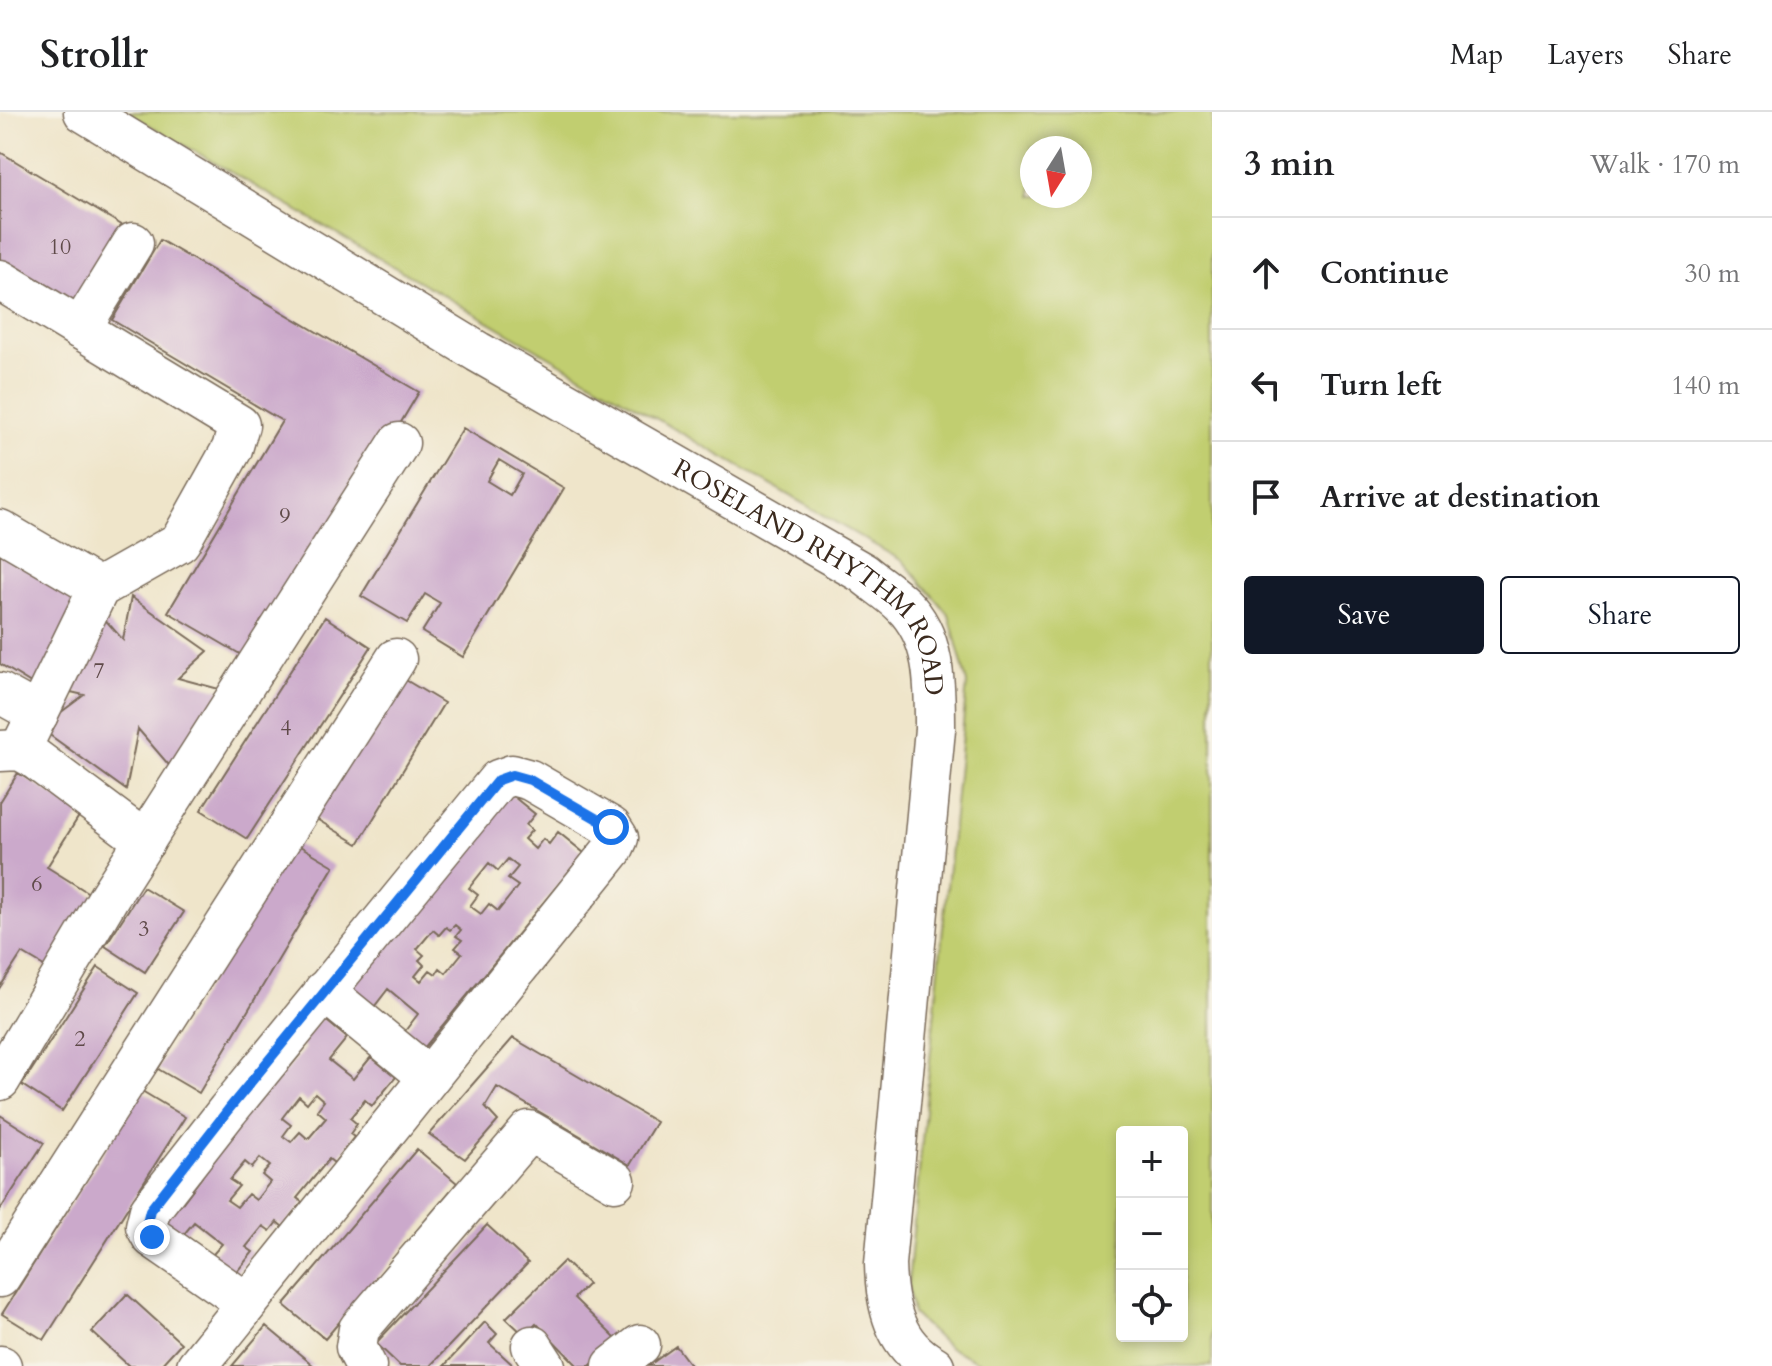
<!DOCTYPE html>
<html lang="en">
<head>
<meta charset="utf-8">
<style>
  :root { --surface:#fff; --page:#f6f6f6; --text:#202124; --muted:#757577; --line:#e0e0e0; --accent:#111827 }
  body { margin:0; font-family:Cardo,serif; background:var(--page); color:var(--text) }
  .controls { position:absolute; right:24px; bottom:24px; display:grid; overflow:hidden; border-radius:8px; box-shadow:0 4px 12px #0003 }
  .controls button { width:72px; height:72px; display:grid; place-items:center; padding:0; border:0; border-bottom:2px solid var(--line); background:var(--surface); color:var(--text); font:40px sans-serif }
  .compass { position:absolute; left:1020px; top:24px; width:72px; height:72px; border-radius:50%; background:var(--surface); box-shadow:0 4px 12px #0003; rotate:191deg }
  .stop { position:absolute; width:24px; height:24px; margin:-18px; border:6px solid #1a73e8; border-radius:50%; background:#fff }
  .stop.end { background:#1a73e8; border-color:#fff; box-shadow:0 2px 8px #0008 }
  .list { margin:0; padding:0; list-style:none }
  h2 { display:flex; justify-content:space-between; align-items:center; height:104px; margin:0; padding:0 32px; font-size:34px }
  h2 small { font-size:26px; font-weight:400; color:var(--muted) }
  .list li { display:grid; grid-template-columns:52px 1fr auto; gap:24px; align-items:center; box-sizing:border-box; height:112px; padding:0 32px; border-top:2px solid var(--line) }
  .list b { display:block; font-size:30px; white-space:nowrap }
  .list em { font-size:26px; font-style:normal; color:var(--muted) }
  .actions { display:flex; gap:16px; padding:24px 32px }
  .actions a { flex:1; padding:18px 0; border:2px solid var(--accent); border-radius:8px; text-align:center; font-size:28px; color:var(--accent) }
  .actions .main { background:var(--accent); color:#fff }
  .icon { flex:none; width:44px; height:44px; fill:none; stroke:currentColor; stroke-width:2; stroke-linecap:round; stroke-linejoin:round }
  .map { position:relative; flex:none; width:1212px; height:1254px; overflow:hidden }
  header { display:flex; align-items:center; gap:48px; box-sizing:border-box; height:112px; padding:0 40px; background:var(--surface); border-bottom:2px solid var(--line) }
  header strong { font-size:38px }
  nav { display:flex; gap:44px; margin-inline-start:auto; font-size:28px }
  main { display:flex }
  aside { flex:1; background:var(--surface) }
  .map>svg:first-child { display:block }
  .green { fill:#c1ce70; stroke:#7e7c47; stroke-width:2; fill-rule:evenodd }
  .building { fill:#cba9cb; fill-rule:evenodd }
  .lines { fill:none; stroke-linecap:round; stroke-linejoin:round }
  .minor-casing { stroke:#7a6b5a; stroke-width:43 }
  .minor { stroke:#fff; stroke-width:40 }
  .route { stroke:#1a73e8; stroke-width:10 }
  .labels { text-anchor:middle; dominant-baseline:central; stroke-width:6; stroke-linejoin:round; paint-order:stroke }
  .number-label { font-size:22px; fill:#5f4a49 }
  .street-label { font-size:26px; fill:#3b2a1e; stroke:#f7f3e8 }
</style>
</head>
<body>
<header>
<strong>Strollr</strong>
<nav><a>Map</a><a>Layers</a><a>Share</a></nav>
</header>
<main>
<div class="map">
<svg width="1212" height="1254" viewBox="0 0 1212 1254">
  <rect width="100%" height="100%" fill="#f7f3e8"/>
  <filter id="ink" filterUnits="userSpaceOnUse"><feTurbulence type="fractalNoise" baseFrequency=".0125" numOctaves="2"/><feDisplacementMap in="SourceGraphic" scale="16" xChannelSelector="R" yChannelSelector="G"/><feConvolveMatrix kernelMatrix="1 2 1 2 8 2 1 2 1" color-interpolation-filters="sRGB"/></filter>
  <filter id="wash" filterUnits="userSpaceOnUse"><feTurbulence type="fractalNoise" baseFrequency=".006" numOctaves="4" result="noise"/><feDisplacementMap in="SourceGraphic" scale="32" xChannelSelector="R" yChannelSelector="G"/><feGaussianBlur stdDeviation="1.8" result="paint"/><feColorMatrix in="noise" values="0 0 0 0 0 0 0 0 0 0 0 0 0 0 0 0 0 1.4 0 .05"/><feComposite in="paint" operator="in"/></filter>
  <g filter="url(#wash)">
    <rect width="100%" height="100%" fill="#efe5ca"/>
    <path class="green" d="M127 0H1212V1254H987L948 1235 913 1202 908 1172 967 571 949 503 904 450ZM1032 36H1080V84H1032ZM1122 1020H1182V1224H1122Z"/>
    <g id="blocks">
      <path class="building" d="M0 40 130 118 80 201 0 153Z
        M160 128 419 280 257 552 168 500 282 309 112 208Z
        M463 316 564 376 463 545 422 520 440 491 425 482 407 511 361 484ZM499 348 522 362 510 383 487 369Z
        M0 429 81 480 123 528 131 485 208 539 178 566 234 581 180 666 138 617 126 678 40 616 84 583 31 571 0 552Z
        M325 505 371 535 247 727 201 698Z
        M399 564 444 591 358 732 313 705Z
        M18 661 81 701 47 755 100 788 54 860 22 841 0 875V690Z
        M509 681 535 702 526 713 532 718 524 727 535 737 543 727 549 732 558 720 584 741 424 936 405 919 418 902 388 877 374 895 350 876ZM508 747 518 755 508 767 518 774 498 799 489 792 481 802 470 794 478 783 469 776 489 751 498 759ZM455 813 461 818 456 824 462 828 455 836 462 841 446 861 440 856 436 862 430 858 421 869 415 864 424 853 419 848 424 843 417 837 433 818 439 823 446 815 450 818Z
        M293 730 334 754 199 981 158 957Z
        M143 775 184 800 145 860 105 834Z
        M98 855 138 881 62 999 22 973Z
        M322 905 347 926 329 948 353 967 371 945 396 965 372 994 365 988 350 1006 357 1012 350 1022 354 1025 334 1051 329 1047 297 1086 303 1091 283 1115 277 1110 270 1119 263 1114 246 1135 253 1140 230 1168 207 1149 222 1132 194 1110 180 1127 156 1108 176 1084 183 1090 202 1065 196 1060 280 956 286 960 305 936 300 932ZM315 981 324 989 317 998 326 1006 308 1027 300 1020 291 1030 283 1024 291 1013 282 1006 299 984 307 991ZM260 1046 270 1054 262 1063 270 1070 256 1088 248 1082 237 1095 227 1088 239 1074 230 1068 245 1050 252 1056Z
        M513 926 656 1010 630 1053 497 975 485 995 498 1009 465 1047 429 1022Z
        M142 979 185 1005 44 1228 2 1202Z
        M0 1003 44 1031 0 1098Z
        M417 1037 457 1071 325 1227 284 1193Z
        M487 1113 528 1151 430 1254H400L376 1231Z
        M564 1149 588 1172 574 1186 617 1228 590 1254H578L536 1211 524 1223 506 1206Z
        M127 1182 181 1231 160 1254H129L92 1220Z
        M485 1210 497 1222 489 1231 514 1254H444Z
        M266 1214 314 1254H232Z
        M676 1234 691 1254H648Z"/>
    </g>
  </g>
  <g filter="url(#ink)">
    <use href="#blocks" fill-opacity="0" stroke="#7a6b5a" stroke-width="2"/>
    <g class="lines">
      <g class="minor-casing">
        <g id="minor">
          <path id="s1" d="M84 0 478 240 863 461C876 472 891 481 903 493 936 525 935 574 935 617L885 1152C886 1193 894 1233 934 1254"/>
          <path d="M0 168 239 313 232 337 180 430 99 476 20 638"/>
          <path d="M80 217 133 131"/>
          <path d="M0 418 99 476"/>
          <path d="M0 581 38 602"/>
          <path d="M0 639 20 638 34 646 145 729"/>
          <path d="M324 879 429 965"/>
          <path d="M0 968 110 783 399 331"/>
          <path d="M0 1165 396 547"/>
          <path d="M532 1234 545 1254"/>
          <path d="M0 1254H1"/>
          <path d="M197 1254 613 737 618 726 611 715 530 668 512 663 498 668 228 998 150 1098 146 1114 152 1125 247 1191"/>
          <path d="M366 1254 356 1235 359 1217 529 1019 615 1069"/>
          <path d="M613 1254 640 1233"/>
        </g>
      </g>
      <use href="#minor" class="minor"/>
    </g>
  </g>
  <g class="lines" filter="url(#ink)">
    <path class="route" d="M152 1125 146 1114 150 1098 228 998 498 668 512 663 530 668 611 715"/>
  </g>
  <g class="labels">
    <g class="number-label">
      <text x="60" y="135">10</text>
      <text x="285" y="404">9</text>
      <text x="99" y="559">7</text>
      <text x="286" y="616">4</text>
      <text x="37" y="772">6</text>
      <text x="144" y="817">3</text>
      <text x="80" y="927">2</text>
    </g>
    <g class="street-label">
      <text stroke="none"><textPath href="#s1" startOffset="872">ROSELAND RHYTHM ROAD</textPath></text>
    </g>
  </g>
</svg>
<div class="controls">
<button>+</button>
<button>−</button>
<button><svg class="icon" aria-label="locate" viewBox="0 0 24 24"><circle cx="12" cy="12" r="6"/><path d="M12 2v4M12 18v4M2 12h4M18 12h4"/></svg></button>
</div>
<svg class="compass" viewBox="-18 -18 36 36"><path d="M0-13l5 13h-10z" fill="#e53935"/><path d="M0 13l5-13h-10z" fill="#757577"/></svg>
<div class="stop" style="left:611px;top:715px"></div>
<div class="stop end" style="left:152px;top:1125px"></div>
</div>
<aside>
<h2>3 min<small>Walk · 170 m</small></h2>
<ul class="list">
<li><svg class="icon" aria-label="ahead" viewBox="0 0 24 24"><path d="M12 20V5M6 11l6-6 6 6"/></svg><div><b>Continue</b></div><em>30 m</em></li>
<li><svg class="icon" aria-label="left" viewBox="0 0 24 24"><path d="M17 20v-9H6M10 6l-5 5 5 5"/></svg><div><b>Turn left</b></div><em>140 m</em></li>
<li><svg class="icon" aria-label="arrive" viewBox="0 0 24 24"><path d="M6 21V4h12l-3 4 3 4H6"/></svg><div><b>Arrive at destination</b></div></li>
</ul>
<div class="actions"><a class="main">Save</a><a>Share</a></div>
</aside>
</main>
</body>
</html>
